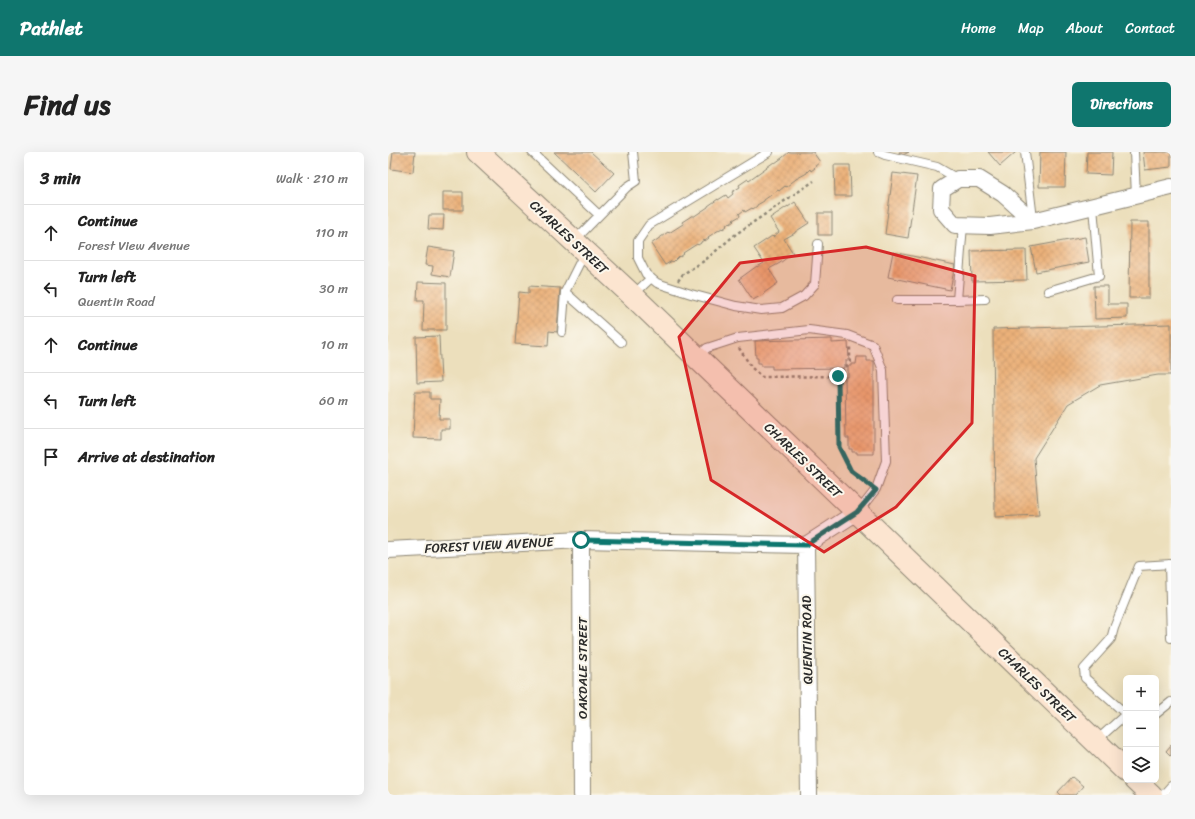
<!DOCTYPE html>
<html lang="en">
<head>
<meta charset="utf-8">
<style>
  :root { --surface:#fff; --page:#f6f6f6; --text:#222; --muted:#767676; --line:#e0e0e0; --accent:#0f766e }
  body { margin:0; font-family:Sriracha,sans-serif; background:var(--page); color:var(--text) }
  .controls { position:absolute; right:12px; bottom:12px; display:grid; overflow:hidden; border-radius:6px; box-shadow:0 4px 16px #0002 }
  .controls button { width:36px; height:36px; display:grid; place-items:center; padding:0; border:0; border-bottom:1px solid var(--line); background:var(--surface); color:var(--text); font:20px sans-serif }
  .stop { position:absolute; width:12px; height:12px; margin:-9px; border:3px solid #0f766e; border-radius:50%; background:#fff }
  .stop.end { background:#0f766e; border-color:#fff; box-shadow:0 1px 4px #0008 }
  .list { margin:0; padding:0; list-style:none }
  h2 { display:flex; justify-content:space-between; align-items:center; height:52px; margin:0; padding:0 16px; font-size:17px }
  h2 small { font-size:13px; font-weight:400; color:var(--muted) }
  .list li { display:grid; grid-template-columns:26px 1fr auto; gap:12px; align-items:center; box-sizing:border-box; height:56px; padding:0 16px; border-top:1px solid var(--line) }
  .list b { display:block; font-size:15px; white-space:nowrap }
  .list p { margin:0; font-size:13px; white-space:nowrap; color:var(--muted) }
  .list em { font-size:13px; font-style:normal; color:var(--muted) }
  .icon { flex:none; width:22px; height:22px; fill:none; stroke:currentColor; stroke-width:2; stroke-linecap:round; stroke-linejoin:round }
  .map { position:relative; flex:none; width:783px; height:643px; overflow:hidden; border-radius:6px }
  header { display:flex; align-items:center; gap:24px; box-sizing:border-box; height:56px; padding:0 20px; background:var(--accent); color:#fff }
  header strong { font-size:19px }
  nav { display:flex; gap:22px; margin-inline-start:auto; font-size:14px }
  .intro { display:flex; align-items:center; justify-content:space-between; box-sizing:border-box; height:96px; padding:0 24px }
  h1 { margin:0; font-size:28px }
  .button { padding:10px 18px; border-radius:6px; background:var(--accent); color:#fff; font-size:14px; font-weight:700 }
  main { display:flex; gap:24px; padding:0 24px }
  aside { flex:1; background:var(--surface); border-radius:6px; box-shadow:0 4px 16px #0002 }
  .map>svg:first-child { display:block }
  .building { fill:url(#building-cross-hatch) }
  .lines { fill:none; stroke-linecap:round; stroke-linejoin:round }
  .service-casing { stroke:#8c8574; stroke-width:10 }
  .minor-casing { stroke:#8c8574; stroke-width:18 }
  .secondary-casing { stroke:#8c8574; stroke-width:24 }
  .path { stroke:#8c8574; stroke-width:2.5; stroke-dasharray:3 3; stroke-linecap:butt }
  .service { stroke:#fff; stroke-width:8 }
  .minor { stroke:#fff; stroke-width:16 }
  .secondary { stroke:#fce5d0; stroke-width:22 }
  .route { stroke:#0f766e; stroke-width:5 }
  .marked { fill:#d62828; fill-opacity:0.2; stroke:#d62828; stroke-width:3; stroke-linejoin:round }
  .labels { text-anchor:middle; dominant-baseline:central; stroke-width:4; stroke-linejoin:round; paint-order:stroke }
  .street-label { font-size:13px; fill:#2b2b2b; stroke:#fbf7ec }
</style>
</head>
<body>
<header>
<strong>Pathlet</strong>
<nav><a>Home</a><a>Map</a><a>About</a><a>Contact</a></nav>
</header>
<div class="intro"><h1>Find us</h1><a class="button">Directions</a></div>
<main>
<aside>
<h2>3 min<small>Walk · 210 m</small></h2>
<ul class="list">
<li><svg class="icon" aria-label="ahead" viewBox="0 0 24 24"><path d="M12 20V5M6 11l6-6 6 6"/></svg><div><b>Continue</b><p>Forest View Avenue</p></div><em>110 m</em></li>
<li><svg class="icon" aria-label="left" viewBox="0 0 24 24"><path d="M17 20v-9H6M10 6l-5 5 5 5"/></svg><div><b>Turn left</b><p>Quentin Road</p></div><em>30 m</em></li>
<li><svg class="icon" aria-label="ahead" viewBox="0 0 24 24"><path d="M12 20V5M6 11l6-6 6 6"/></svg><div><b>Continue</b></div><em>10 m</em></li>
<li><svg class="icon" aria-label="left" viewBox="0 0 24 24"><path d="M17 20v-9H6M10 6l-5 5 5 5"/></svg><div><b>Turn left</b></div><em>60 m</em></li>
<li><svg class="icon" aria-label="arrive" viewBox="0 0 24 24"><path d="M6 21V4h12l-3 4 3 4H6"/></svg><div><b>Arrive at destination</b></div></li>
</ul>
</aside>
<div class="map">
<svg width="783" height="643" viewBox="0 0 783 643">
  <defs>
    <pattern id="building-cross-hatch" width="8" height="8" patternUnits="userSpaceOnUse"><rect width="8" height="8" fill="#ebb179"/><path d="M0 0l8 8M0 8l8-8" fill="none" stroke="#ca9869"/></pattern>
  </defs>
  <rect width="100%" height="100%" fill="#fbf7ec"/>
  <filter id="ink" filterUnits="userSpaceOnUse"><feTurbulence type="fractalNoise" baseFrequency=".025" numOctaves="2"/><feDisplacementMap in="SourceGraphic" scale="8" xChannelSelector="R" yChannelSelector="G"/><feConvolveMatrix kernelMatrix="1 2 1 2 8 2 1 2 1" color-interpolation-filters="sRGB"/></filter>
  <filter id="wash" filterUnits="userSpaceOnUse"><feTurbulence type="fractalNoise" baseFrequency=".012" numOctaves="4" result="noise"/><feDisplacementMap in="SourceGraphic" scale="16" xChannelSelector="R" yChannelSelector="G"/><feGaussianBlur stdDeviation="0.9" result="paint"/><feColorMatrix in="noise" values="0 0 0 0 0 0 0 0 0 0 0 0 0 0 0 0 0 1.4 0 .05"/><feComposite in="paint" operator="in"/></filter>
  <g filter="url(#wash)">
    <rect width="100%" height="100%" fill="#ecdfbc"/>
    <g id="blocks">
      <path class="building" d="M5 0H27L25 20 3 17Z
        M166 0H203L226 21 208 40Z
        M401 0H425L432 10 426 15 427 16 423 19 422 17 419 20V21L408 27 398 35 397 34 391 39 390 38 376 48V49L369 53V54L365 57 364 56 357 60 356 58 351 62 352 64 345 68 346 69 342 72 341 71 338 73 339 74 335 77 334 76 320 85 321 86 317 89 316 88 313 90V91L310 93 309 92 295 101 296 102 292 105 291 104 285 110 284 109 277 113 263 92 280 80 281 81 295 72 294 70 305 63V65L320 55V54L330 47V48L338 43 340 46 345 42 344 40 352 35 351 33 360 27 361 28 386 10 387 11 394 6Z
        M511 0H521L513 4Z
        M600 0H628L612 14Z
        M652 0H678L677 35H651Z
        M699 0H724L723 23 698 22Z
        M755 0H783V15L757 18Z
        M446 13H462L463 44H447Z
        M505 21 529 24 520 86 497 82Z
        M55 40H75V58H55Z
        M407 50 421 71 407 80V81L396 87 405 101 392 111 381 117 390 131 376 141V142L365 148 351 127 369 114V115L376 111 366 96 384 84 385 85 391 80 382 66 400 54V55Z
        M430 61H444V83H430Z
        M41 63H56L55 78 40 77Z
        M742 70H761V146H741Z
        M697 85 701 110 648 120 643 95Z
        M40 95 66 99 62 125 44 122 45 114 37 113Z
        M638 98 639 128 584 129 583 99Z
        M505 100 567 113 562 138 500 125Z
        M30 130 58 131V178H35L36 148H29Z
        M141 134 172 136 169 180 161 179 160 194 127 192 131 140 141 141Z
        M706 134H720V152H739V166L707 167Z
        M783 172V223H770L712 233 680 252 646 306 651 363 607 365 605 177Z
        M51 184 53 230 29 231 28 185Z
        M444 187V191L460 190 461 208H458V213H456V216L384 217V214H373V211H370V206H368L367 189Z
        M469 205H479V209H486V302H469V300H464V297H461V286H458L457 225H460V214H463V212H468Z
        M27 240H42V247H52L51 267H62V277H53V287L25 286Z
        M783 593V604L778 599Z
        M684 625 695 634 687 643H673L670 640Z"/>
    </g>
  </g>
  <g filter="url(#ink)">
    <use href="#blocks" fill-opacity="0" stroke="#8c8574" stroke-width="1"/>
    <g class="lines">
      <g class="service-casing">
        <path id="service" d="M144 0 211 63
          M381 0 261 73 250 89V106L258 122 269 131 303 142 348 154 373 158 394 156 416 144 427 132 430 92
          M490 0 497 3 549 15 570 27
          M637 0 645 67
          M746 0 748 44
          M186 89 239 35 248 29 245 0
          M197 100 177 140 233 190
          M660 139 711 124 705 55
          M245 143 263 126
          M509 148H569L575 73
          M569 148 597 147
          M174 180 177 140
          M310 204 319 196 350 186 421 178 459 183 485 193 495 218 498 309 488 337 470 360
          M781 412 783 486
          M768 562 783 550
          M708 589 738 562 697 526 696 517 723 487 726 476 751 414 783 412
          M775 643 783 634"/>
      </g>
      <g class="minor-casing">
        <path id="minor" d="M570 27H591L615 42 645 69 602 74 567 73 553 57 554 37Z
          M645 69 783 35
          M193 388 194 643
          M0 398 193 388 418 393
          M421 643 418 393 469 360"/>
      </g>
      <g class="secondary-casing">
        <path id="secondary" d="M90 0 244 143 738 619
          M747 628 763 643"/>
      </g>
      <path class="path" d="M290 129 295 122 316 109 348 82 426 29
        M351 196 364 216 374 225 450 224 451 295 463 319 479 331
        M450 224 462 210V195"/>
      <use href="#service" class="service"/>
      <use href="#minor" class="minor"/>
      <use href="#secondary" class="secondary"/>
    </g>
  </g>
  <g class="lines" filter="url(#ink)">
    <path class="route" d="M193 388 418 393 469 360 488 338 463 319 451 295 450 224"/>
  </g>
  <path class="marked" d="M478 95 587 124 584 271 508 355 436 400 323 328 291 185 352 111Z"/>
  <g class="labels">
    <g class="street-label">
      <text transform="translate(181 85) rotate(43)">CHARLES STREET</text>
      <text transform="translate(415 308) rotate(44)">CHARLES STREET</text>
      <text transform="translate(101 393) rotate(-3)">FOREST VIEW AVENUE</text>
      <text transform="translate(419 488) rotate(-91)">QUENTIN ROAD</text>
      <text transform="translate(194 516) rotate(-90)">OAKDALE STREET</text>
      <text transform="translate(649 533) rotate(44)">CHARLES STREET</text>
    </g>
  </g>
</svg>
<div class="controls">
<button>+</button>
<button>−</button>
<button><svg class="icon" aria-label="layers" viewBox="0 0 24 24"><path d="M12 4l9 5-9 5-9-5zM3 14l9 5 9-5"/></svg></button>
</div>
<div class="stop" style="left:193px;top:388px"></div>
<div class="stop end" style="left:450px;top:224px"></div>
</div>
</main>
</body>
</html>
